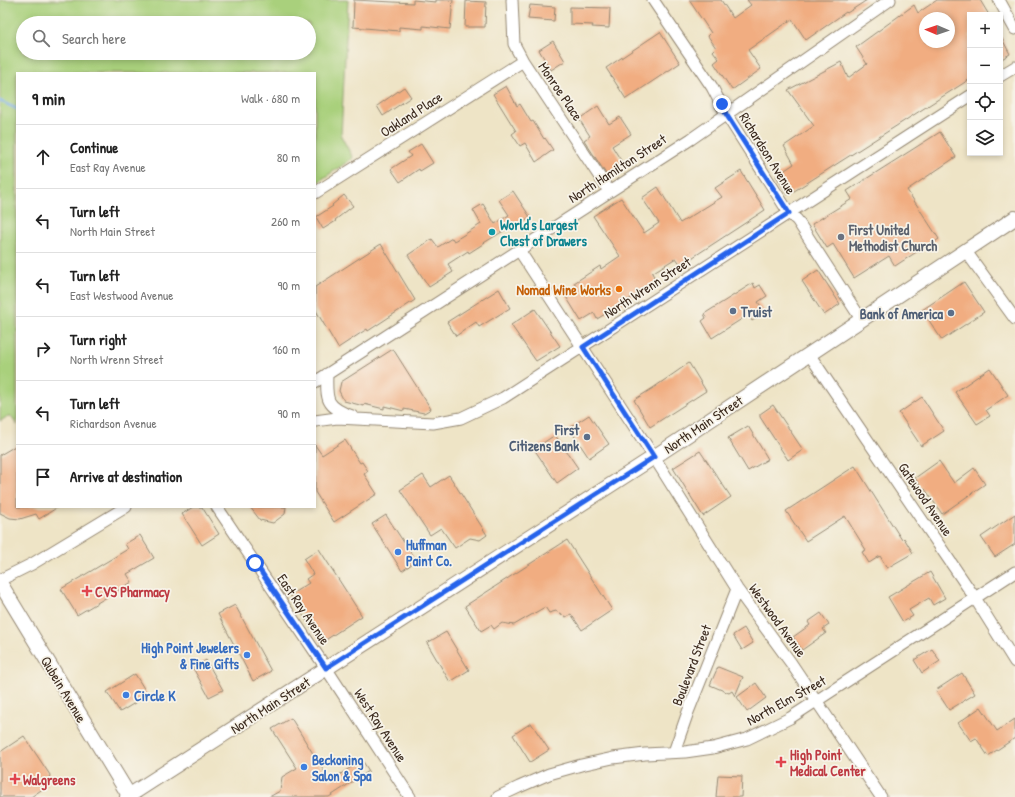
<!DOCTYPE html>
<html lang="en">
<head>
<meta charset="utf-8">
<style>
  :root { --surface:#fff; --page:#f2f2f2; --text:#222; --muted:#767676; --line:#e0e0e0 }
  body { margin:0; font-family:"Patrick Hand",sans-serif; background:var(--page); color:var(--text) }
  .controls { position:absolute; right:12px; top:12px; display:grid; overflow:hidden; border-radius:0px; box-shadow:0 2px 6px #0003 }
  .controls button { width:36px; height:36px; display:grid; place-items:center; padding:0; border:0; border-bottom:1px solid var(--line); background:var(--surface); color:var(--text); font:20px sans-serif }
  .compass { position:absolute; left:919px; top:12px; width:36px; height:36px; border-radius:50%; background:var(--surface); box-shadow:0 2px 6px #0003; rotate:272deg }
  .stop { position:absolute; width:12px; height:12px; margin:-9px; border:3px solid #2563eb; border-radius:50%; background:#fff }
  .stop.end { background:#2563eb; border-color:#fff; box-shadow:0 1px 4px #0008 }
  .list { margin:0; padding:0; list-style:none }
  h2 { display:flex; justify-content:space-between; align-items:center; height:52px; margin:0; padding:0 16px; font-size:17px }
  h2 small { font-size:13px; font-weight:400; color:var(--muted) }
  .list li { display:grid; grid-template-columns:26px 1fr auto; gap:12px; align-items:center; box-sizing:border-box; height:64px; padding:0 16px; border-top:1px solid var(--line) }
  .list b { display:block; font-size:15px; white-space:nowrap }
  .list p { margin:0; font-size:13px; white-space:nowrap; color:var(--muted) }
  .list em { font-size:13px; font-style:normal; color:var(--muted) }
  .icon { flex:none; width:22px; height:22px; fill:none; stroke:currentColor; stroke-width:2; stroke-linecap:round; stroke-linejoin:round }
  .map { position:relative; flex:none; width:1015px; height:797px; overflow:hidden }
  .search { position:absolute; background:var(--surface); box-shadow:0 2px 6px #0003; left:16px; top:16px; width:300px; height:44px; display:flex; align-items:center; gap:10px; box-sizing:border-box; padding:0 14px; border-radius:22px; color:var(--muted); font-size:15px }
  .panel { position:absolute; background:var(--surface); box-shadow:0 2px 6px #0003; left:16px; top:72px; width:300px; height:436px; border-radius:0px }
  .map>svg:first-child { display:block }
  .green { fill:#a9d07b; stroke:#727d4c; fill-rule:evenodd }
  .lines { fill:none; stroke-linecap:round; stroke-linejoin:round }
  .stream { stroke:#77ade6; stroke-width:3 }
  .building { fill:#f1ad81; fill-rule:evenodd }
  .minor-casing { stroke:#948772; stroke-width:13 }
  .major-casing { stroke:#948772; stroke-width:16 }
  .minor { stroke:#fff; stroke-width:11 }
  .major { stroke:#fff; stroke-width:14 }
  .route { stroke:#2563eb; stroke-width:5 }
  .culture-dot { fill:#0f9aa8; stroke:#f7f3e8; stroke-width:1.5 }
  .worship-dot { fill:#6b7280; stroke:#f7f3e8; stroke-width:1.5 }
  .food-dot { fill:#e8710a; stroke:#f7f3e8; stroke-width:1.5 }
  .service-dot { fill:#5c6f8a; stroke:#f7f3e8; stroke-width:1.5 }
  .shop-dot { fill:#3f7fe0; stroke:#f7f3e8; stroke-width:1.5 }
  .health-dot { fill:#e0444e; stroke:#f7f3e8; stroke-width:1.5 }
  .labels { text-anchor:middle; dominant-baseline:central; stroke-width:3.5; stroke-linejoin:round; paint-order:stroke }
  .street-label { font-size:14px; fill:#3b2a1e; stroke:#f7f3e8 }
  .culture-label { font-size:14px; font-weight:bold; fill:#0d838f; stroke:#f7f3e8; text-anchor:start }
  .worship-label { font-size:14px; font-weight:bold; fill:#5b616d; stroke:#f7f3e8; text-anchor:start }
  .food-label { font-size:14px; font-weight:bold; fill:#c56008; stroke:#f7f3e8; text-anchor:end }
  .service-label { font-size:14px; font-weight:bold; fill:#4e5e75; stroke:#f7f3e8; text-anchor:end }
  .shop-label { font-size:14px; font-weight:bold; fill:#366cbe; stroke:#f7f3e8; text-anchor:start }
  .health-label { font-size:14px; font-weight:bold; fill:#be3a42; stroke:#f7f3e8; text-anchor:start }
</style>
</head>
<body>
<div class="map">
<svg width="1015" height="797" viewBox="0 0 1015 797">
  <rect width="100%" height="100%" fill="#f7f3e8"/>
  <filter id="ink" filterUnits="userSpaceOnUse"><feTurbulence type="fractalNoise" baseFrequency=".025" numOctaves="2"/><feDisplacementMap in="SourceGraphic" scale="8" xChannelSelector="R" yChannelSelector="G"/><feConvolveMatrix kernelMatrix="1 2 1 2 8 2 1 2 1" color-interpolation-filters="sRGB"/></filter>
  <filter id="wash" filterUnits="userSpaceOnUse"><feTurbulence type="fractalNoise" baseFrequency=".012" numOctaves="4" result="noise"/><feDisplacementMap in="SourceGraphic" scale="16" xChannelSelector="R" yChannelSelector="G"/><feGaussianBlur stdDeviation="0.9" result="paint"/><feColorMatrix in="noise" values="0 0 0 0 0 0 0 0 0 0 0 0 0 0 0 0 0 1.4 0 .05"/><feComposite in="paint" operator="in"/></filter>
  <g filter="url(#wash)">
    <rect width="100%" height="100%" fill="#eee4c6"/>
    <path class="green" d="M0 0H348L341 136 353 158 315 184V73H17V425L10 415 0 421ZM23 23H309V53H23Z"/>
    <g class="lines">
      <path class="stream" d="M0 101 17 109"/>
    </g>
    <g id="blocks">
      <path class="building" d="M354 0 413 3V0L436 2V0H453L450 29 423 26V29L399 27V31L353 27Z
        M689 0H721L733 18 751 5 747 0H867L847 13 846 12 806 40 792 19 748 50 761 69 732 90 714 63 719 59 713 51 716 48 708 36 711 33Z
        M937 0H980L989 15H970V79L788 195 776 176 794 164 784 146 814 126 788 90 841 62 848 78 867 64 856 47 914 5 918 13ZM925 18H949V42H925Z
        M466 1 486 2 485 27H465Z
        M530 5 555 7 554 21 528 19Z
        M570 7 610 8 609 28 592 27 593 25 570 24Z
        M660 32 680 63 626 99 606 68Z
        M1000 35 1010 54 1000 60Z
        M553 41 565 61 551 70 539 50Z
        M506 86 517 106 520 104 531 122 533 121 544 139 545 138 553 150 536 162 525 143 520 146 512 134 516 131 493 94Z
        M404 87 411 97 383 116 377 106Z
        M598 106 609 124 620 117 631 134 612 146 625 167 608 177 584 140 590 136 579 119Z
        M940 132 956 157 907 190 939 239 920 252 918 251 895 266 889 256 854 278 833 244 827 248 812 224 852 199 847 191Z
        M421 144 433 163 420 171 419 169 400 182 391 169 411 156 408 152Z
        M741 171 765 210 681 265 676 258 652 273 657 282 597 319 594 313 581 321 565 295 577 288 574 283 600 266 601 269 620 256 593 216 621 198 644 233 659 223 642 198 658 187 680 223 722 197 715 188Z
        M513 191 530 217 516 226 515 224 482 244H483L469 253 468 251 448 264 453 272 429 287 408 255 432 239 438 247 452 238 454 241 481 224 473 210 483 204 495 224 509 215 499 200Z
        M344 195 353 206 335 220 336 221 323 229 316 217 333 206 332 205Z
        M381 244 415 300 368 331 367 329 338 348 315 309V287Z
        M818 270 840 304 824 315 802 281Z
        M964 282 984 312 942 340 922 310Z
        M753 283 755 288 760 285 767 296 758 302 765 312 752 321 748 315 712 338 702 321 706 318 704 314Z
        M499 289 510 308 479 327 476 322 456 336 447 322Z
        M535 309 560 346 536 361 511 325Z
        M393 349 431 409 424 413 404 409V411L384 406V409L364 404V406L344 401 339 391 341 382Z
        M689 363 706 391 650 427 634 400 653 388Z
        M990 368 1008 395 986 410 990 416 977 424 955 392Z
        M922 397 944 431 921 446 899 413Z
        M773 405 803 450 788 460 760 417V414Z
        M589 415 609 444 589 458 569 428Z
        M748 426 768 459 748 471 728 438Z
        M555 435 578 468 557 483 534 449Z
        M345 440 360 463 362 462 368 471 364 474 377 494 334 522 315 492V445L322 455Z
        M17 445V507H58L39 519 36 514 20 519 10 518 0 513V455Z
        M700 451 731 497 703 516 673 468Z
        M939 461 954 483 974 468 985 484 942 514 925 489 923 490 915 478Z
        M855 466 902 540 904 538 913 553 887 568 880 556 869 563 862 552 866 550 845 516 806 541 786 511Z
        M423 475 431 487 449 475 487 535 480 540 470 538 455 548 441 528 430 535 400 490Z
        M193 507H202L219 534 202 545 182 514Z
        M250 507H286L285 514 273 523 260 520Z
        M1015 514V544L995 557 981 537Z
        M386 515 416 561 402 571 372 524Z
        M140 535 154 558 127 574 132 582 77 615 61 589 128 549 125 544Z
        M567 540 612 610 582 630 571 614 566 617 556 611 549 613 545 607 514 625 502 623 494 629 491 625 481 631 465 606Z
        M319 549 362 616 321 643 290 595 309 583 306 579 313 574 304 559Z
        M930 572 945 598 933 605 929 598 909 610 913 616 903 622 888 597Z
        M235 605 271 671 253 681 218 614Z
        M821 613 829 625 823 629 826 633 802 650 793 637 810 625 808 622Z
        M744 628 753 643 742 650 733 635Z
        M446 632 469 670 450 682 427 643Z
        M932 649 940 661 922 673 914 660Z
        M206 660 223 690 209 697 193 668Z
        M718 667 743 677 735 696 732 691 729 693 710 685Z
        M962 673 975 694 949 710 936 690Z
        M135 674 148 695 120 712 107 692Z
        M756 683 766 698 747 712 737 697Z
        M981 707 997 731 1015 719V738L988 756 976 738 971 741 958 723Z
        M291 718 330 781 362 760 369 771 329 797H269L280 791 282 777 297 768 272 729Z
        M531 723 549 750 530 762 513 735Z
        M24 736 50 775 47 786 31 797H0V752Z
        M718 775 742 776 741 797H716Z"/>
    </g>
  </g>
  <g filter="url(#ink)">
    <use href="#blocks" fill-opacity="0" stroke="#948772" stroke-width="1"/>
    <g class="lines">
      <g class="minor-casing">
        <path id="minor" d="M512 0 514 44 523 61 609 191
          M653 0 712 87 726 114 789 213 797 220 861 319
          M999 0 1015 29
          M1000 76 1015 67
          M315 193 523 61
          M519 250 654 457 737 589 791 663 881 797
          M965 250 1015 319
          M809 354 975 598 1015 662
          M327 374C326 400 326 407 352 416
          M315 382 691 139 890 0
          M315 421 337 418 433 423 461 418 503 398 970 96
          M217 507 326 668 410 797
          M0 580 32 564 126 507
          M674 752 688 712 737 589
          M498 797 519 787 549 774 581 765 613 758 645 754 685 752 713 748 747 739 790 718 1015 572"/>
      </g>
      <g class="major-casing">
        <path id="major" d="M0 583 130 797
          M127 797 654 457 1015 218"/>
      </g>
      <use href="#minor" class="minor"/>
      <use href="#major" class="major"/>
    </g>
  </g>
  <g class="lines" filter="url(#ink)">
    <path class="route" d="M255 563 326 668 654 457 583 347 789 213 726 114 722 104"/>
  </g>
  <circle class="culture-dot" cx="492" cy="232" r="4"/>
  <circle class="worship-dot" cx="841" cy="237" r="4"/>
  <circle class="food-dot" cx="619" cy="289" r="4"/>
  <g class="service-dot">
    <circle cx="733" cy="311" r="4"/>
    <circle cx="951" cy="313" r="4"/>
    <circle cx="587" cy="437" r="4"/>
  </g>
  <g class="shop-dot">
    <circle cx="398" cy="552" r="4"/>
    <circle cx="247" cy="655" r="4"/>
    <circle cx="126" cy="695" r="4"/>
    <circle cx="304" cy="767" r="4"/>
  </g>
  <g class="health-dot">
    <path d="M85 585h4v4h4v4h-4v4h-4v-4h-4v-4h4z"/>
    <path d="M779 756h4v4h4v4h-4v4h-4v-4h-4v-4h4z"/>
    <path d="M13 773h4v4h4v4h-4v4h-4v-4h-4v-4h4z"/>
  </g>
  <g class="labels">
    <g class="street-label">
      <text transform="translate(561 91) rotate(56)">Monroe Place</text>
      <text transform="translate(411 114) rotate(-33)">Oakland Place</text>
      <text transform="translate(768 153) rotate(58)">Richardson Avenue</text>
      <text transform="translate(617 168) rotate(-33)">North Hamilton Street</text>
      <text transform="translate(647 287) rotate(-33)">North Wrenn Street</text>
      <text transform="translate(703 424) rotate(-34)">North Main Street</text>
      <text transform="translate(926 499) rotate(56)">Gatewood Avenue</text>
      <text transform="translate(304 609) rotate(56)">East Ray Avenue</text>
      <text transform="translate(778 620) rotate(54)">Westwood Avenue</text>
      <text transform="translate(691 665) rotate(-69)">Boulevard Street</text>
      <text transform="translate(64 689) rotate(59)">Qubein Avenue</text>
      <text transform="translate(786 700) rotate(-29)">North Elm Street</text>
      <text transform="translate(270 705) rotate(-33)">North Main Street</text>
      <text transform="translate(381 725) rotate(57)">West Ray Avenue</text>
    </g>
    <g class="culture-label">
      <text x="500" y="224">World's Largest<tspan x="500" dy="16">Chest of Drawers</tspan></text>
    </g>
    <g class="worship-label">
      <text x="849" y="229">First United<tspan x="849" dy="16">Methodist Church</tspan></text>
    </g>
    <g class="food-label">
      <text x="611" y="289">Nomad Wine Works</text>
    </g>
    <g class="service-label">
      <text x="741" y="311" text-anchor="start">Truist</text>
      <text x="943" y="313">Bank of America</text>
      <text x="579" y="429">First<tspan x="579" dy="16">Citizens Bank</tspan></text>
    </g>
    <g class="shop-label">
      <text x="406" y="544">Huffman<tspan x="406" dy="16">Paint Co.</tspan></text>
      <text x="239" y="647" text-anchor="end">High Point Jewelers<tspan x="239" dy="16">&amp; Fine Gifts</tspan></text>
      <text x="134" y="695">Circle K</text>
      <text x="312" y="759">Beckoning<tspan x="312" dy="16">Salon &amp; Spa</tspan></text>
    </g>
    <g class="health-label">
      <text x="95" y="591">CVS Pharmacy</text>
      <text x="790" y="754">High Point<tspan x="790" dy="16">Medical Center</tspan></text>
      <text x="23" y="779">Walgreens</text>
    </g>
  </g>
</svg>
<div class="controls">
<button>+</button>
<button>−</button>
<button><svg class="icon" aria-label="locate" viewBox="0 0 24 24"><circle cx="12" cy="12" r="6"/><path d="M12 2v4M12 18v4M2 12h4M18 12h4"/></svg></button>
<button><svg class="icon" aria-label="layers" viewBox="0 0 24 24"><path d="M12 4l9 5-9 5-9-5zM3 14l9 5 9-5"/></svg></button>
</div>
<svg class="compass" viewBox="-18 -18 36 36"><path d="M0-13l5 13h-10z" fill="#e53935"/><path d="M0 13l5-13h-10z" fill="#767676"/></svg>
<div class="stop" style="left:255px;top:563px"></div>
<div class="stop end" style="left:722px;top:104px"></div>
<div class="search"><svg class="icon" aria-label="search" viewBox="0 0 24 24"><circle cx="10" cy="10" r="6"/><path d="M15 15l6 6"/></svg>Search here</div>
<section class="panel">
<h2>9 min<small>Walk · 680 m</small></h2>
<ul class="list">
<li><svg class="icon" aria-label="ahead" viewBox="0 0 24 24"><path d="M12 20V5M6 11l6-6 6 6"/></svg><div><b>Continue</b><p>East Ray Avenue</p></div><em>80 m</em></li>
<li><svg class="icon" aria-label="left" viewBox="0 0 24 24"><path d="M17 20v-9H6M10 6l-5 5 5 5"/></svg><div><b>Turn left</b><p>North Main Street</p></div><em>260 m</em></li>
<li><svg class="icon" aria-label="left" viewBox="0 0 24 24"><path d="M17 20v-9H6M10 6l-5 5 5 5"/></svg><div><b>Turn left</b><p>East Westwood Avenue</p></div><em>90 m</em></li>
<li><svg class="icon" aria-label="right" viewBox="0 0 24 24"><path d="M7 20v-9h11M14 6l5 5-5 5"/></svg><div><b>Turn right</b><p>North Wrenn Street</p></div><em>160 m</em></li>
<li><svg class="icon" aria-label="left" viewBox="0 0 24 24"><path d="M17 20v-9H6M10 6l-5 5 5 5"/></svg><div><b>Turn left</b><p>Richardson Avenue</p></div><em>90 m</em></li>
<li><svg class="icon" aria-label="arrive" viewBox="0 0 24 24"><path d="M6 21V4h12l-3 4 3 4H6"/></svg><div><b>Arrive at destination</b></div></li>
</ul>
</section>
</div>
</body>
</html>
